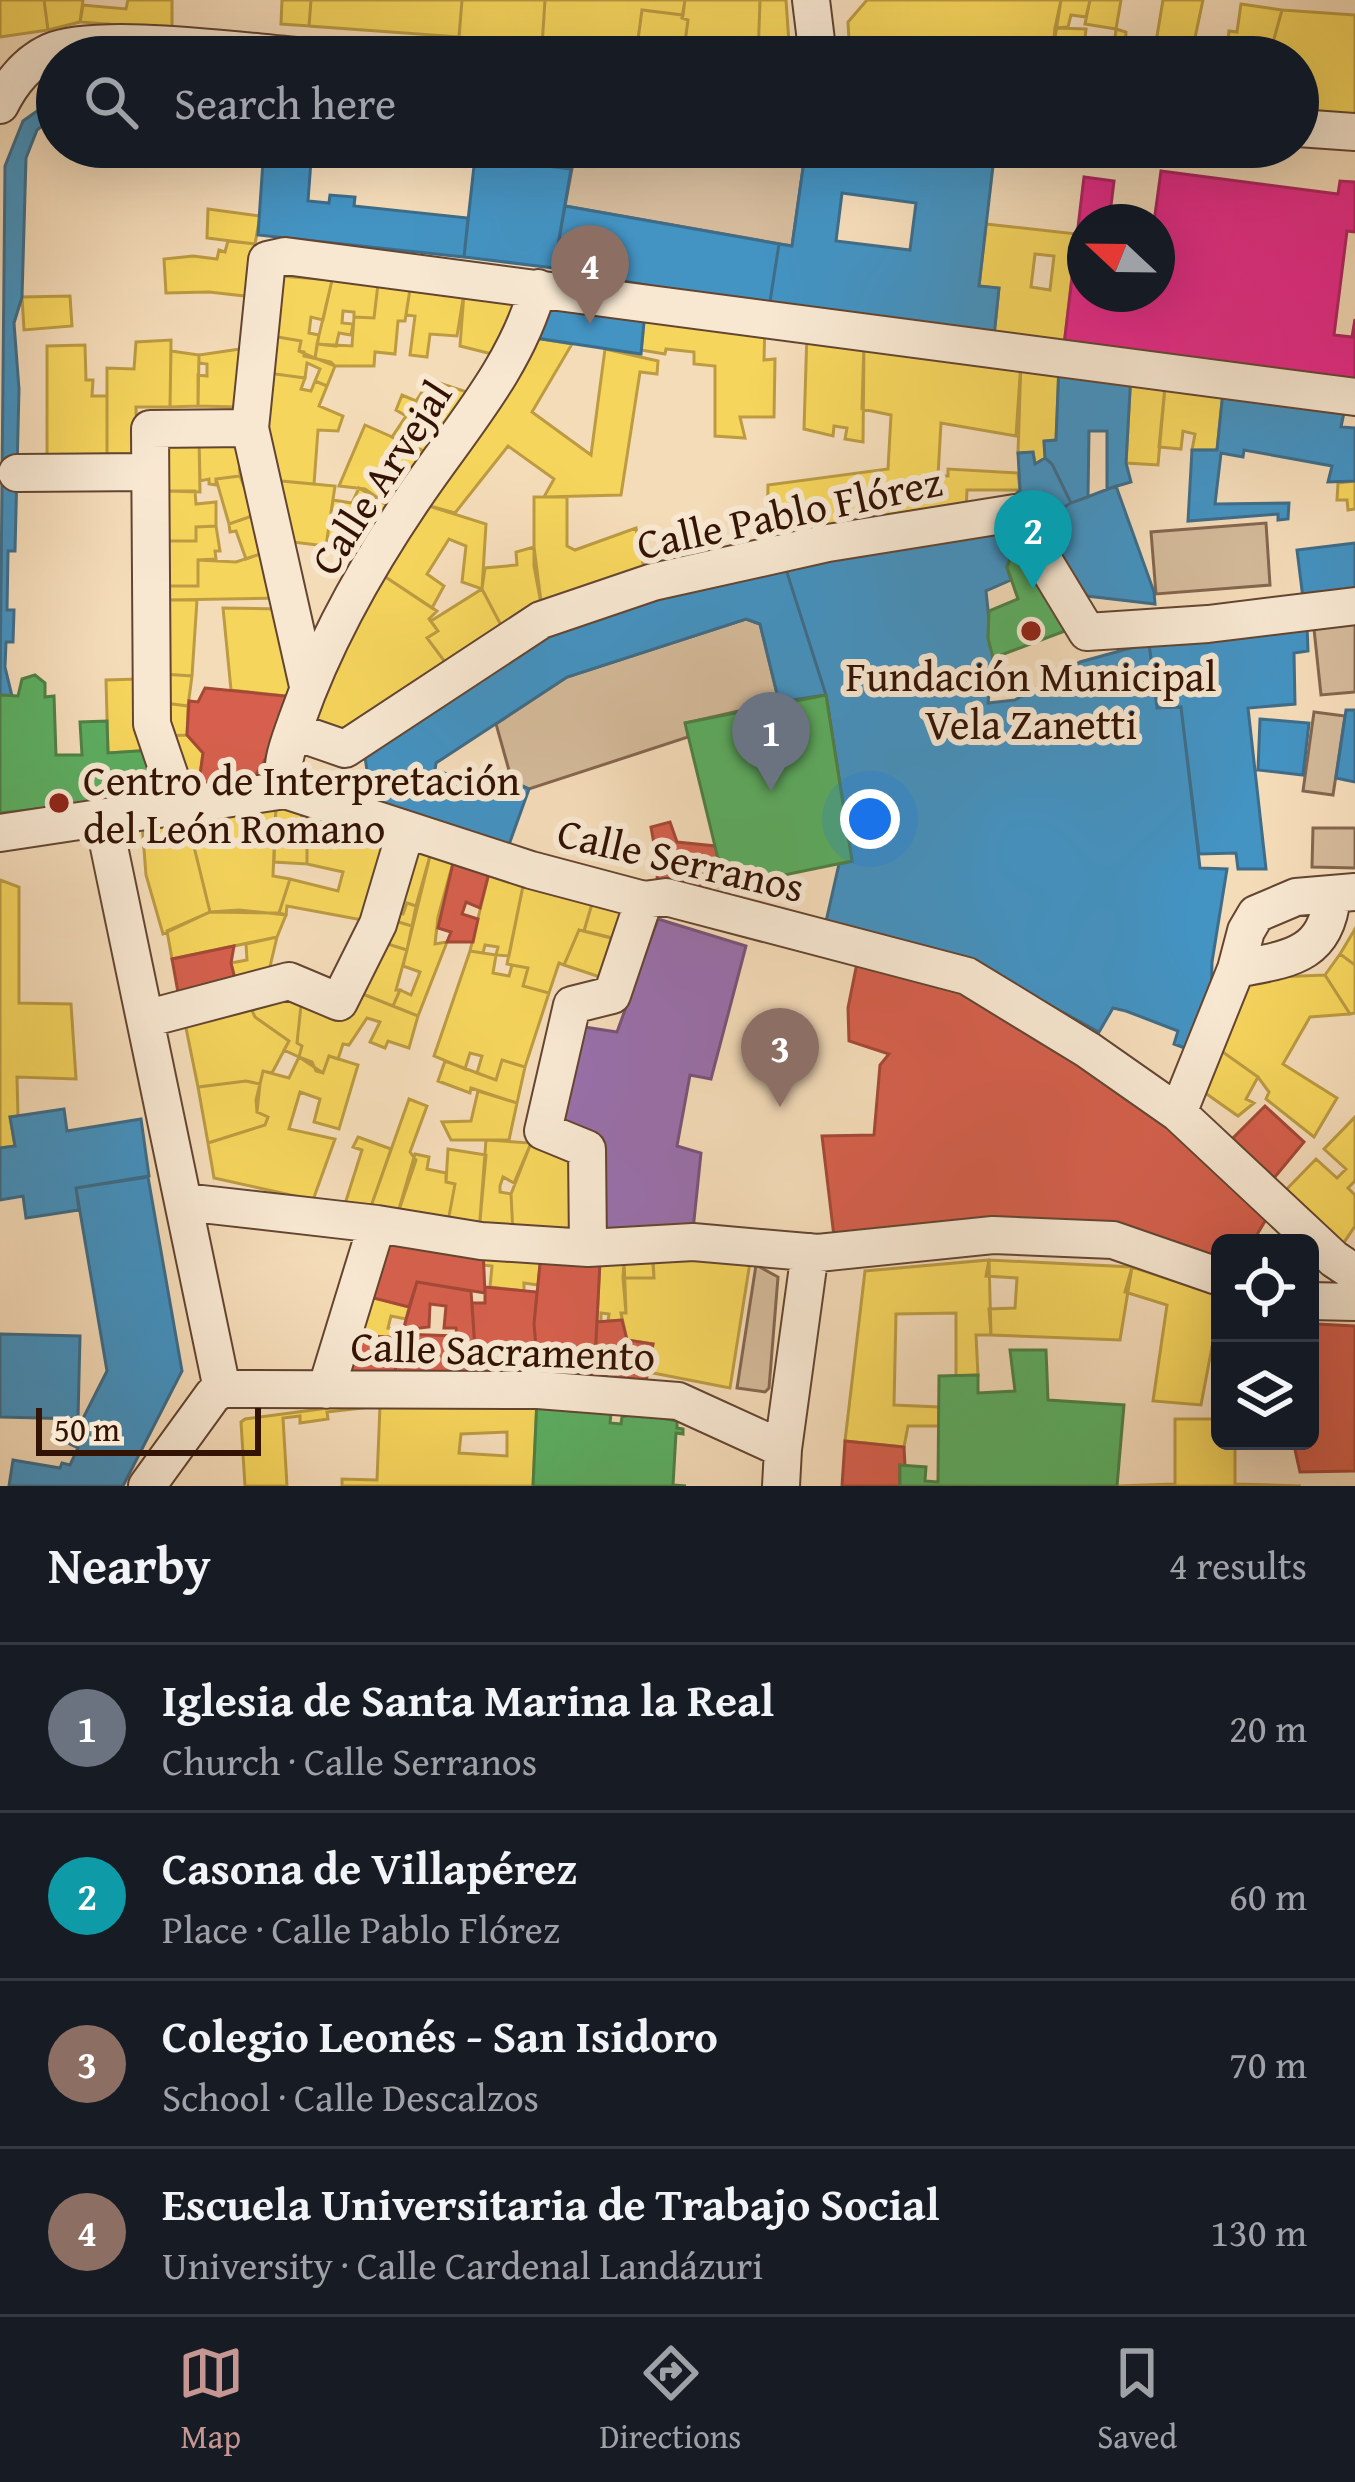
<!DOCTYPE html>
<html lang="en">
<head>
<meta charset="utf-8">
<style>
  :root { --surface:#171b24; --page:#242831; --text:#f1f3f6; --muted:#9ea1a6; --line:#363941; --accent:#c59692 }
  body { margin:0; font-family:"Gentium Book Plus",serif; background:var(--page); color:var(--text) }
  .controls { position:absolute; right:36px; bottom:36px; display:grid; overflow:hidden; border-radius:18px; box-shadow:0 12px 48px #0002 }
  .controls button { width:108px; height:108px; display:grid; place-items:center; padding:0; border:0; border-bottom:3px solid var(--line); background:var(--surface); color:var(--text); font:60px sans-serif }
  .compass { position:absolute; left:1067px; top:204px; width:108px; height:108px; border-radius:50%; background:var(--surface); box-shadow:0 12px 48px #0002; rotate:292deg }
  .scale { position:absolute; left:36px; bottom:30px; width:225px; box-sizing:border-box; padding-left:12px; border:6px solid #331304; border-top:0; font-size:33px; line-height:42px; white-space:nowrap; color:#331304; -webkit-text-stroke:9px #f8e8d2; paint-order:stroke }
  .you { position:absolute; left:870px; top:819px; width:42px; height:42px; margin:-30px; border:9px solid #fff; border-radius:50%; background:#1a73e8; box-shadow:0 0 0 18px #1a73e833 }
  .badge { display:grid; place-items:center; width:78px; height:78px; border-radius:50%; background:var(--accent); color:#fff; font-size:39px; font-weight:700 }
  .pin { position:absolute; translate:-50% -99px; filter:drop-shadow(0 3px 6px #0008) }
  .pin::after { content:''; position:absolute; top:63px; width:42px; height:36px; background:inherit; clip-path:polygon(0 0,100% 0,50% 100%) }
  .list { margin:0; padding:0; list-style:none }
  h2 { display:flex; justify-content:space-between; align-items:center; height:156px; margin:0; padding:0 48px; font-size:51px }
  h2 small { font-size:39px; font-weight:400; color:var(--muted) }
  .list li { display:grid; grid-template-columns:78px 1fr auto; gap:36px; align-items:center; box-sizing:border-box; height:168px; padding:0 48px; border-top:3px solid var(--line) }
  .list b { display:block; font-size:45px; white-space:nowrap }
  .list p { margin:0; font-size:39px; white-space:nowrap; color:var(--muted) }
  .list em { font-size:39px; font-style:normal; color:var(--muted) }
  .icon { flex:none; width:66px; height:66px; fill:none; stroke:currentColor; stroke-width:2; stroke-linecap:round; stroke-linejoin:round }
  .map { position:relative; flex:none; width:1355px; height:1486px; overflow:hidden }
  .search { position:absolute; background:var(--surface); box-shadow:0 12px 48px #0002; left:36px; right:36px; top:36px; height:132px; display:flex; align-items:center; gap:30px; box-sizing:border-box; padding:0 42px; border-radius:66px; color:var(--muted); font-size:45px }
  .sheet { height:828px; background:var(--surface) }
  nav { display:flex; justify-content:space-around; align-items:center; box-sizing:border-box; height:168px; border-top:3px solid var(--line); background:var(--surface); font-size:33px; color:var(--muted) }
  nav a { display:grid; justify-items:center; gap:6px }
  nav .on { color:var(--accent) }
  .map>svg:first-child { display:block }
  .green { fill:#d4ba9a; stroke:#84664f; stroke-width:3 }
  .homes { fill:#f6d55c; stroke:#bc9b42; stroke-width:3; fill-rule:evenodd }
  .shops { fill:#d6604d; stroke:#a54937; stroke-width:3 }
  .offices { fill:#9970ab; stroke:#7a5479; stroke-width:3 }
  .schools { fill:#4393c3; stroke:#3e6d8a; stroke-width:3; fill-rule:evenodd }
  .health { fill:#e7298a; stroke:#b12262; stroke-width:3 }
  .public { fill:#5aae61; stroke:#4e8045; stroke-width:3 }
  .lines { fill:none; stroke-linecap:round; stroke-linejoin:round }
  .minor-casing { stroke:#644531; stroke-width:40 }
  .minor { stroke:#f8e8d2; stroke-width:36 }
  .poi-dot { fill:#8f2418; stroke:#f8e8d2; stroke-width:4.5 }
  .labels { text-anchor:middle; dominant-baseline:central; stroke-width:12; stroke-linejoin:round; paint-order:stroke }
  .street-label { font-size:42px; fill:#331304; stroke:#f8e8d2 }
  .poi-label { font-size:42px; fill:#331304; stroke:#f8e8d2 }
</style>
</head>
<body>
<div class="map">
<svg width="1355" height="1486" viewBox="0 0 1355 1486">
  <rect width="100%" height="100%" fill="#f5dcb9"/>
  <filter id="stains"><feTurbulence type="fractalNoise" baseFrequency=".00167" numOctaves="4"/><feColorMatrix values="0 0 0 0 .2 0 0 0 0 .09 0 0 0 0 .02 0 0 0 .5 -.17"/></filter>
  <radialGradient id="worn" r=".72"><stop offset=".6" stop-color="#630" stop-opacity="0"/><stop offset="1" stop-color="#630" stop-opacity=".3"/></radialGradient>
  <path class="green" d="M576 147H698L805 154 792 246 565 206Z
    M1266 523 1270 585 1156 594 1151 532Z
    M746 619 760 624 779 702 686 723 688 737 529 789 512 781 496 724 567 677Z
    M1355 624V692L1321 695 1314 629Z
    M1314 712 1345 716 1333 795 1303 791Z
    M1313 828H1355V868L1312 867Z
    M756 1265 778 1277 769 1388 765 1392 737 1388Z"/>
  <path class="homes" d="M0 0H44L48 30 0 37Z
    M44 0H83L80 22 48 30Z
    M128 0H172V29L80 22 83 5 126 9Z
    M282 0H311L309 26 281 24Z
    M311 0H462L459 37 309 26Z
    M462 0H545L542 46 459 37Z
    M545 0H685L683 15 642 10 636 54 542 46Z
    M685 0H760L758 57H683L688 20 682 18Z
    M760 0H786L790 57H758Z
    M867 0H1061L1052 57H850L848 22Z
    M1061 0H1090L1086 17 1071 15 1068 27 1055 28Z
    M1090 0H1121L1116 29 1085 24Z
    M1163 0H1203L1193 47 1156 42Z
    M1241 4 1282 10 1269 57 1227 52 1229 31 1237 32Z
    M642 10 683 15 682 18 688 20 683 57 636 54Z
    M1282 10 1355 15V122L1298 118V57H1269Z
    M1055 28 1086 29 1083 57H1052Z
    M1116 29 1126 32 1125 47 1155 51 1154 57H1113Z
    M833 147H995L993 166 831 156Z
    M208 209 260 216 255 244 207 238Z
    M986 224 1077 234 1064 345 994 336 999 288 979 286ZM1035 254 1054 256 1050 290 1031 287Z
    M228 241 255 244 245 296 209 292 166 293 164 259 193 256 217 259 219 250 225 252Z
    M279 276 332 280 323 320 311 317 309 333 319 335 315 358 299 351 301 341 272 336Z
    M332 280 378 284 374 318 354 317V312L343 311 342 323 353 324 351 335 339 333 336 346 317 344Z
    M378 284 410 289 405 321H398L395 354 375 352 374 366H335L315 358 317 344 352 346 354 317 374 318Z
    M410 289 464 293 457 336 430 334 427 357 410 355 415 316 406 315Z
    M464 293 515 300 520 309 492 354 460 346Z
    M70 296 72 326 24 330 22 297Z
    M645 311 765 323 764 360 775 359 774 417H740L745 438 715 436V366L694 364V352L666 349 665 354 641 350Z
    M807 332 864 342 863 442 845 439 847 428 834 426 833 436 804 429Z
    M272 336 301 341 299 351 304 352V356L331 362 335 366 327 386 315 381 320 369 307 363 305 378 268 373Z
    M529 337 572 344 532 412 591 455 605 349 658 361 657 374 640 372 621 495 544 497 554 479 508 446 455 513 416 502Z
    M171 340 170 407H136L137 454H107V368L134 369 136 342Z
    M864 342 1021 361 1016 436 941 423 938 476H948V469L1018 473 1020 490H967L966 511 767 543 768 485 888 469 891 415 862 409Z
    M85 345 86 380H93L92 396H107V454L47 455V346Z
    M240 349 239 407 198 406V375L207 376V364L199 363V355Z
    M171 351 199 355 198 406 170 407Z
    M1021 361 1059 365 1056 440 1044 441 1045 458 1035 464 1033 452 1018 453Z
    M1131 372 1166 376 1158 465 1126 463Z
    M268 373 305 378 301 389 311 391 315 381 327 386 319 406 343 416 338 431 318 430 314 484 271 480 261 433Z
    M1166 376 1224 382 1217 450H1192L1195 434 1183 431 1181 449 1159 447Z
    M430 380 467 392 426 452 392 437 406 416 396 410 402 395 416 401Z
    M365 425 426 452 390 507 365 489 339 486Z
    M238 437 240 476 216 479V485L209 484V479L200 481 199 438Z
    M199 438 200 492 168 491 166 440Z
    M240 476 255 515 229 524 216 479Z
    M271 480 335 486 326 546 284 541Z
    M1355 481V509L1348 510 1347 500H1337L1338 483Z
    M359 488 390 507 361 552 326 546 333 500 352 503Z
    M168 491H195L196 504 216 502V526L196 527V541H168Z
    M534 497H567V546L575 550 636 528 644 569 542 609 534 566Z
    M416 502 486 524 482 589 462 582 466 546 449 539 427 574 444 586 432 608 375 570Z
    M255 515 269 551 246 559 236 531 230 532 229 524Z
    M216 526 220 551H215L216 559 198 560V586H167L168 541H196V527Z
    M534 547 542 609 504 631 482 589 485 568 517 565 516 552Z
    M269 551 280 598 166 600 167 586H198V560L236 562Z
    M375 570 437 611 429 619 438 631 427 638 448 666 350 732 304 717Z
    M482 589 504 631 448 666 427 638 438 631 431 621Z
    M166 600H197L192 676 162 674Z
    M223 608 282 609 295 697 231 690Z
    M162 674 192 676 188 706 157 702Z
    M138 679 153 750 108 753 106 680Z
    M157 702 188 706 187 735 165 736Z
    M187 735 203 753 198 790 183 793 165 736Z
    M302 802 301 832H307V864L274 862 276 804Z
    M276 804 273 876 290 879 279 913 210 912 187 818Z
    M302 816 390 840 373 922 287 906 286 915 279 913 290 879 338 891 343 872 307 864V832H301Z
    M187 818 210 912 163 934 146 875 142 824Z
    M407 846 430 856 416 906 407 903 403 914 388 910Z
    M430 856 454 859 438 917 435 944 447 942 418 1016 393 1006 400 990 411 995 420 972 403 966Z
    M490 869 524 881 509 956 496 955 498 947 485 945 483 953 470 951Z
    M0 880 19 887V1003L71 1004 76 1079 17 1077 18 1116 10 1117 15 1146 0 1148Z
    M524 881 594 897 584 931 579 930 564 965 559 963 549 993 523 986 528 968 507 964Z
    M594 897 626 904 617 939 584 931Z
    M407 903 416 906 412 926 385 918 388 910 403 914Z
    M239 910 286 915 277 937 172 959 167 931 210 912Z
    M385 918 412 926 407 950 378 941Z
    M1355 929V965L1340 954Z
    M579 930 611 938 603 978 564 965Z
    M277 937 268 975 236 983 231 963 247 960 246 944Z
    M378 941 407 950 396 990H400L393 1006 355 991Z
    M470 951 496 955 493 973 509 976 512 965 528 968 523 986 549 993 525 1067 502 1060 496 1080 477 1073 482 1056 470 1053 465 1069 434 1056Z
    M1340 954 1355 965V1013L1350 1014 1325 975Z
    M1325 975 1350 1014 1310 1017 1283 1064 1337 1098 1314 1137 1266 1099 1269 1092 1258 1077 1220 1050 1249 978Z
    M355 991 418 1016 409 1048 388 1041 385 1048 370 1042 380 1022 367 1018 349 1045 343 1044 338 1059 329 1056 323 1073 316 1071 312 1062 299 1057 302 1046 297 1043 302 996Z
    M302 996 297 1043 302 1046 299 1057 284 1050 289 1041 255 1017 249 1004Z
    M249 1004 255 1017 289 1041 272 1073 263 1071 260 1084 246 1081 198 1087 185 1023Z
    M1220 1050 1258 1077 1246 1099 1254 1103 1238 1116 1201 1090Z
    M329 1056 358 1065 339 1129 314 1122 320 1099 300 1092 289 1129 335 1139 313 1200 214 1178 208 1143 265 1125 268 1117 257 1112 256 1100 263 1071 289 1078 299 1057 323 1073Z
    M502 1060 525 1067 517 1103 471 1088 470 1093 438 1081 445 1061 496 1080Z
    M246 1081 260 1084 257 1112 268 1117 265 1125 208 1143 198 1087Z
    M478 1091 517 1103 509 1140H451L442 1122 471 1121Z
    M409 1099 427 1106 410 1152 416 1160 396 1219 369 1212Z
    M1355 1117V1181L1348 1188 1355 1195V1226L1339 1250 1281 1195 1316 1159 1337 1178 1346 1169 1324 1149Z
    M358 1137 391 1149 369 1212 344 1207 362 1150 353 1147Z
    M486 1140 531 1143 514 1183 503 1177 500 1186V1192L511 1194 513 1233 479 1232Z
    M531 1143 565 1151 578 1193 576 1238 513 1233 511 1194Z
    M448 1149 486 1155 479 1232 447 1227 455 1184 446 1182Z
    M415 1154 429 1157 427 1169 446 1173V1182L455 1184 447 1227 396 1219Z
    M483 1249 541 1254 538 1285 524 1283V1291L490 1287 492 1266 482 1265Z
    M652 1251 751 1256 730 1388 648 1372 653 1344 627 1340 621 1313H626L623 1278H654Z
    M653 1258 654 1278H623L624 1260Z
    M624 1260 626 1313H621L622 1320 608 1321 609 1314 601 1313V1322H597L600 1261Z
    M989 1260 991 1335H976L978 1375 956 1376V1313L896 1314 894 1405 939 1407V1426H908L904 1447 845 1441 865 1271Z
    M989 1260 1132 1267 1120 1340 991 1335 989 1309 1015 1308 1017 1278 986 1276Z
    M1132 1267 1220 1296V1348L1212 1347 1201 1405 1153 1401 1167 1305 1125 1292Z
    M366 1296 409 1307 406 1319 391 1316 388 1328 402 1331 401 1338 354 1335Z
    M382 1401H537L533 1486H342V1479L377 1480 380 1406 327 1412 328 1419 300 1423V1416L283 1418 287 1486H245L241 1422 245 1419ZM507 1432V1456L459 1453 461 1434Z
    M1175 1419H1220V1441H1235V1484L1301 1486H1117L1175 1484Z"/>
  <path class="shops" d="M205 688 295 697 283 730 252 781 198 790 203 753 187 735 189 701 198 702Z
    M670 822 677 842 715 846 725 887 657 885 658 844H654L651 827Z
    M454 859 490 869 480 908 466 902 462 914 478 919 473 942H447L451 932 438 928Z
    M234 946 231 963 236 983 179 998 172 959Z
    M857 963 924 973 1070 1047 1271 1211 1252 1243H1220V1271L1116 1233 835 1245 822 1136 874 1135 880 1065 889 1054 849 1041 848 1008Z
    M1265 1106 1304 1142 1269 1184 1226 1145Z
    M383 1234 483 1249 485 1293 417 1282 409 1307 366 1296Z
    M541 1254 600 1261 594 1380H539L534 1324Z
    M417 1282 471 1291 477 1380 394 1377 402 1334 457 1336 456 1328H444L446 1306 430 1304 429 1327 403 1330Z
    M485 1287 537 1292 534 1324 539 1380H477L472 1303H485Z
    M622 1320 627 1340 653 1344 645 1387 594 1380 597 1322Z
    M1317 1324 1355 1326V1471L1300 1472 1293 1441H1310V1354Z
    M354 1335 401 1338 394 1377 343 1373Z
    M845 1441 904 1447 905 1466 900 1465V1486H842Z"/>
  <path class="offices" d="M658 919 746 946 711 1079 690 1075 677 1146 701 1153 693 1230 598 1232 602 1138 562 1128 584 1027 617 1032Z"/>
  <path class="schools" d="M57 97V115L37 130 26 158 22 297 14 323 19 389 15 551H8L7 610H14L13 642H6L5 667 12 696 0 695 5 166 23 121Z
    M264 147H312L308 201 329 203 330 195 355 197 354 206 468 218 464 257 258 235Z
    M698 147H806L805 154Z
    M806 147H833L831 156 993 166 979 286 999 288 994 336 769 308 779 244 792 246ZM842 193 916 203 910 250 836 241Z
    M475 157 571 169 554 268 464 257Z
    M565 206 779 244 769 308 554 268Z
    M551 300 645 311 641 354 529 337Z
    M1059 365 1131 372 1126 463 1131 482 1107 489V431H1089L1088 497 1071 503 1052 464 1045 458 1044 441 1056 440Z
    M1224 382 1346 403 1341 427 1355 428V481L1328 482 1332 466 1244 450 1243 457 1221 453 1215 504 1289 503 1288 519 1278 520V514L1188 521 1192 450H1217Z
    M1033 452 1035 464 1045 458 1052 464 1071 503 1035 524 1017 493 1020 490 1018 453Z
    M1116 486 1154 592 1155 604 1087 596 1035 524 1071 503Z
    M1011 524 1020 534 1007 567 1011 580 986 591 993 658 988 703 1015 700 1080 662 1149 643 1157 708 1181 707 1200 868 1227 869 1212 962 1211 1005 1193 1051 1174 1044 1178 1031 1126 1011 1113 1008 1099 1032 974 964 825 926 839 864 852 861 826 695 783 560Z
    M1355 543V592L1303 598 1297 550Z
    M783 560 826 695 779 702 760 624 746 619 567 677 436 763 435 770 498 791 503 777 529 789 507 850 372 802 364 751 540 633Z
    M1307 625 1308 651 1294 653 1295 704 1248 708 1266 869H1238L1236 853 1199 854 1181 707 1157 708 1149 643Z
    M1346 710H1355V782L1336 778Z
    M1260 719 1309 723 1303 775 1258 770Z
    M64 1109 67 1131 141 1119 149 1176 76 1188 79 1210 26 1218 23 1196 0 1200V1148L15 1146 10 1117Z
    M148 1177 182 1371 123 1486H9L13 1460 60 1468 62 1463 70 1465 78 1448 70 1444 107 1371 76 1188Z
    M0 1334 80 1336 78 1419 0 1417Z"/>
  <path class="health" d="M1161 171 1338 194 1340 181 1355 182V232L1347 231 1334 335 1352 337 1355 319V381L1064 345 1084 177 1114 181 1109 222H1085V294L1143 305 1145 294H1157L1154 222Z"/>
  <path class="public" d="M1020 534 1073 628 993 658 988 638 989 611 1018 599 1007 567Z
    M35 675 45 683V697L54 696 56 755H82L80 722 107 721 108 753 153 750 168 795 0 813V695L18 696 22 679Z
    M826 695 852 861 725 887 685 723Z
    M1010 1350H1046L1048 1400 1124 1405 1117 1486H900V1465L926 1467 925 1481 938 1482 939 1376 978 1375V1393L1015 1391Z
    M537 1399 612 1404 610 1423 621 1424 622 1417 639 1413 677 1421V1428L683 1429V1434L676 1433 673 1485 686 1486H533Z"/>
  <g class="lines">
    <g class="minor-casing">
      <path id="minor" d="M811 0 818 57
        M0 105C11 83 26 63 50 52 100 31 249 53 309 57
        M1298 128 1355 132
        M17 473 150 472
        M308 686 250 428 267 260 285 256 1355 397
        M293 731 345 749 541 620 653 582 828 543 1015 513 1087 632 1208 624 1355 606
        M285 790C280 762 288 746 297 720 324 643 366 568 412 500 458 431 515 370 538 288
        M180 806 152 724 150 429 250 428
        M103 818 222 1389
        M0 833 285 790 531 870 644 900 666 897 967 976 1088 1050 1178 1113 1334 1259 1355 1273
        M1236 969C1288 959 1326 957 1332 896
        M145 1019 289 981 339 1002 378 924 406 830
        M1178 1113 1236 969 1246 931 1256 914 1296 897 1355 892
        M184 1202 377 1224 481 1241 588 1248 693 1242 818 1253 993 1235 1113 1240 1220 1277
        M588 1248 587 1149 543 1131 572 1005 612 995 644 900
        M1310 1301 1355 1302
        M326 1390 377 1224
        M783 1449 810 1252
        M147 1486 213 1395 222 1389 538 1390 678 1401 783 1449 781 1486"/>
    </g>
    <use href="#minor" class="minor"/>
  </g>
  <g class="poi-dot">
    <circle cx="1031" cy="631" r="12"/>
    <circle cx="59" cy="803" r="12"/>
  </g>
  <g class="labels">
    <g class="street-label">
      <text transform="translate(380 477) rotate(-57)">Calle Arvejal</text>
      <text transform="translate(789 512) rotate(-12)">Calle Pablo Flórez</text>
      <text transform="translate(681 859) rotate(13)">Calle Serranos</text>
      <text transform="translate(503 1350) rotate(2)">Calle Sacramento</text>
    </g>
    <g class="poi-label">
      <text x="1031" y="675">Fundación Municipal<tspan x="1031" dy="48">Vela Zanetti</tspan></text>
      <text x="83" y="779" text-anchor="start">Centro de Interpretación<tspan x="83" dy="48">del León Romano</tspan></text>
    </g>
  </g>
  <rect width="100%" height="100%" filter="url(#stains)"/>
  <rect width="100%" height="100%" fill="url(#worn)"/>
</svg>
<div class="controls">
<button><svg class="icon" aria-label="locate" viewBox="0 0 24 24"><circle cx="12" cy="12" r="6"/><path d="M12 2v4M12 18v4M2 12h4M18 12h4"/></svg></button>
<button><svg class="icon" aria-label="layers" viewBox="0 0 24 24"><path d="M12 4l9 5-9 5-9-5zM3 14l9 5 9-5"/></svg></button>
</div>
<svg class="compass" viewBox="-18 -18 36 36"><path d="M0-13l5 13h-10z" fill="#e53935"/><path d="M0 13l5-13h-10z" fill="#9ea1a6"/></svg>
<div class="scale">50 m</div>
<div class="you"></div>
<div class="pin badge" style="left:771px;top:791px;background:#6b7280">1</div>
<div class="pin badge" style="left:1033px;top:589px;background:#0f9aa8">2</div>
<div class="pin badge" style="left:780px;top:1107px;background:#8d6e63">3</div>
<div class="pin badge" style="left:590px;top:324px;background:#8d6e63">4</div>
<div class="search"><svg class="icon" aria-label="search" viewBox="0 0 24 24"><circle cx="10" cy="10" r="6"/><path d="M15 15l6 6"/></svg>Search here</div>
</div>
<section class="sheet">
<h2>Nearby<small>4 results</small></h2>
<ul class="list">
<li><span class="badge" style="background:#6b7280">1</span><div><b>Iglesia de Santa Marina la Real</b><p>Church · Calle Serranos</p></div><em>20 m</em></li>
<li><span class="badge" style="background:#0f9aa8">2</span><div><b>Casona de Villapérez</b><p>Place · Calle Pablo Flórez</p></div><em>60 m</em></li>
<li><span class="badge" style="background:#8d6e63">3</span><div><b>Colegio Leonés - San Isidoro</b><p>School · Calle Descalzos</p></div><em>70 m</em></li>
<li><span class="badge" style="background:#8d6e63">4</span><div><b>Escuela Universitaria de Trabajo Social</b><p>University · Calle Cardenal Landázuri</p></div><em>130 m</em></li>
</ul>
</section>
<nav>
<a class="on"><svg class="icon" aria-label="map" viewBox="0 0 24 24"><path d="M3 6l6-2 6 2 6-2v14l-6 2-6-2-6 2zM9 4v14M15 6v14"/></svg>Map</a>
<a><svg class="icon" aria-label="directions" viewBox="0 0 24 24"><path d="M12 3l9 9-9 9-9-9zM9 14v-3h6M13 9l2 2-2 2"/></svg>Directions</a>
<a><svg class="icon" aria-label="saved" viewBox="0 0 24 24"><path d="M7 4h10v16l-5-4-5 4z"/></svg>Saved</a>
</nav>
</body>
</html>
